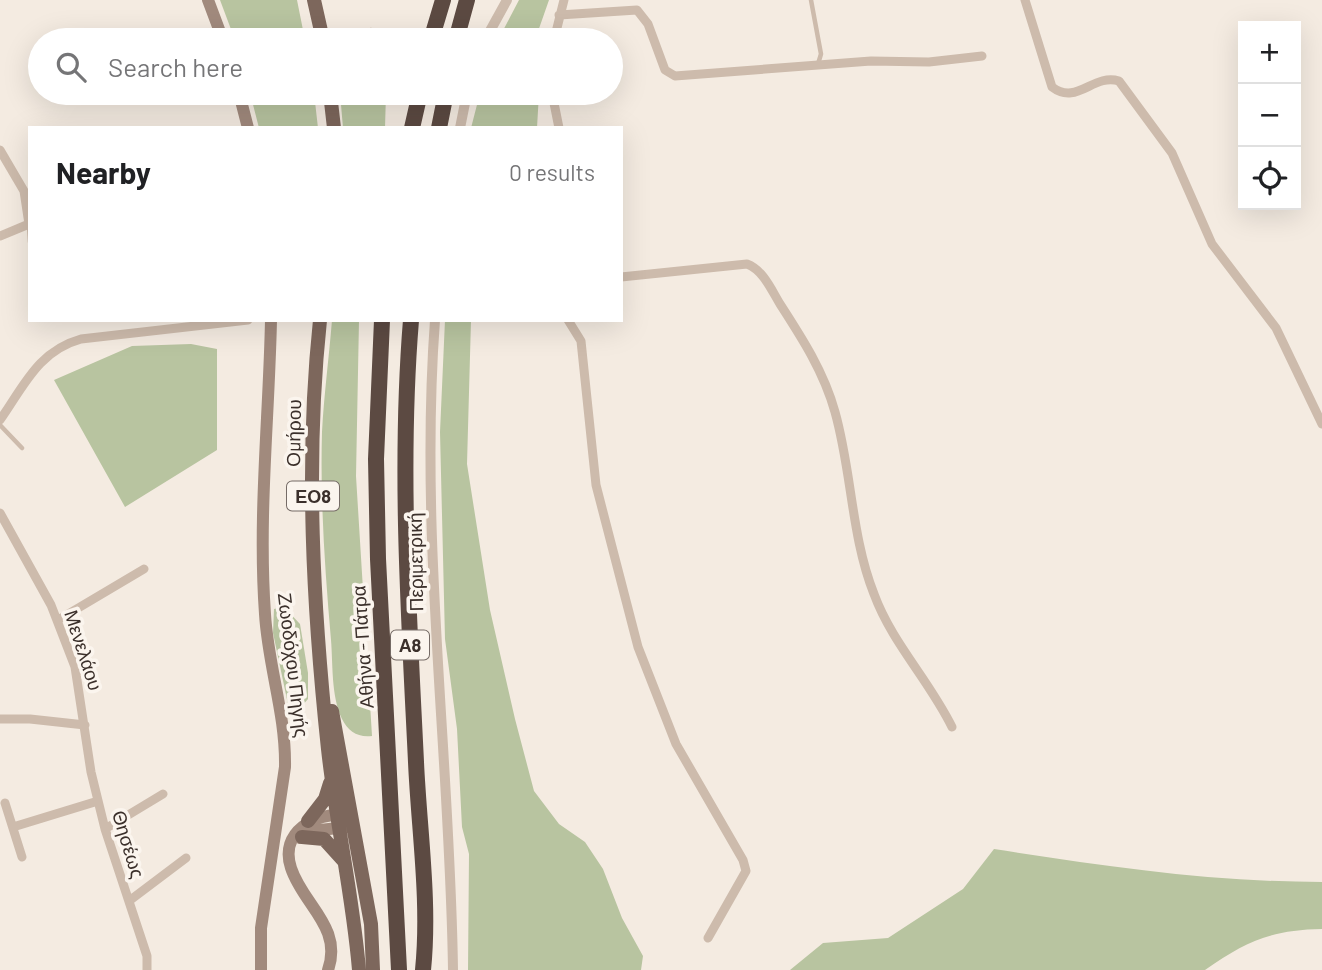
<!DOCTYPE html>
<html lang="en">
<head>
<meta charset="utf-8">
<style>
  :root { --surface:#fff; --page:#f6f6f6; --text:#202124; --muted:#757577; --line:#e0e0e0 }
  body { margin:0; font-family:Barlow,sans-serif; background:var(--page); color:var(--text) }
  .controls { position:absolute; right:21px; top:21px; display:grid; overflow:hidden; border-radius:0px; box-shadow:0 7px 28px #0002 }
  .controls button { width:63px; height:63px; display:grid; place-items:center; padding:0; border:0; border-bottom:2px solid var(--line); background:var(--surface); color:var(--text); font:35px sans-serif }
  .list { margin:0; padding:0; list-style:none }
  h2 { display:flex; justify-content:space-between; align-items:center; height:91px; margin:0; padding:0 28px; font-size:30px }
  h2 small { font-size:23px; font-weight:400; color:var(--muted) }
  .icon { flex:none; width:38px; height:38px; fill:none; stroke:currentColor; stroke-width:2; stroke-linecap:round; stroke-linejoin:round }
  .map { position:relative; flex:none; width:1322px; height:970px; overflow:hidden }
  .search { position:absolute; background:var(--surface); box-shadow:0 7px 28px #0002; left:28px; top:28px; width:595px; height:77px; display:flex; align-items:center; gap:18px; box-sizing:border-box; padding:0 24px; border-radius:38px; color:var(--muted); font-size:26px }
  .panel { position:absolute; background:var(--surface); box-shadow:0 7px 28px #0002; left:28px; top:126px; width:595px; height:196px; border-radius:0px }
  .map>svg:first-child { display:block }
  .green { fill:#b8c4a0 }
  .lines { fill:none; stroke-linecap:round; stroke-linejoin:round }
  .service { stroke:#cdbbac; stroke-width:4.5 }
  .minor { stroke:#cdbbac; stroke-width:9 }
  .tertiary { stroke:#cdbbac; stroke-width:10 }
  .secondary { stroke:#a18a7d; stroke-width:12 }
  .primary { stroke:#7d675c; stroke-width:14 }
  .motorway { stroke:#5c4a42; stroke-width:16 }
  .labels { text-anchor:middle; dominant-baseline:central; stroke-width:7; stroke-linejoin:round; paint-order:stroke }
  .shield { fill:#fbf5ee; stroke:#756b66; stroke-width:2 }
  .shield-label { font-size:18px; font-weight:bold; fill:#3b302b }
  .street-label { font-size:19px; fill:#3b302b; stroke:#fbf5ee }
</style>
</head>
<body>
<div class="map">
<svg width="1322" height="970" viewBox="0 0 1322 970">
  <rect width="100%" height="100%" fill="#f4ebe1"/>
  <path class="green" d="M220 0H297L305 40H235Z
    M519 0H549L535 40H498Z
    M250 93H314L318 128H259Z
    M340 93H386L385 128H343Z
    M480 93H539L537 128H471Z
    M332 320H359L356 476 372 736C358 738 348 731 342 719 331 696 333 664 331 640 325 571 320 501 322 432 324 395 329 357 332 320Z
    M445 320H471L467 464 490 610 515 719 534 791 559 824 585 842 603 869 622 918 643 956 641 970H468L469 854 462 827 457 729 445 639 440 432Z
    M191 344 217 349V450L125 507 54 380 132 346Z
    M284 607 300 624 308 673V699L295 714 289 709 273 633 274 609Z
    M994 849C1103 866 1212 882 1322 882V929C1271 930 1246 941 1205 970H790L823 943 888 938 963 889Z"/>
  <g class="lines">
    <path class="service" d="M811 0 821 54 818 64
      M330 40 371 30
      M29 225 30 242
      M0 425 22 448"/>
    <path class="minor" d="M1025 0 1052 87C1077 106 1093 73 1119 81L1172 153 1212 244 1276 328 1322 424
      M559 15 637 10 648 24 665 70 675 76 871 61 929 62 982 56
      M554 40 564 0
      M552 93 559 128
      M0 150 24 191 29 224 0 236
      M621 277 747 264C763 270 771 289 780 304 802 338 824 372 835 412 852 472 851 536 874 594 892 643 929 680 952 727
      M568 320 581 341 596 485 638 647 676 744 743 860 746 871 708 938
      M0 420C24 386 38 351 81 339L248 320
      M0 513 51 605 75 667 91 772 105 829 147 956V970
      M58 620 144 569
      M0 719H30L85 725
      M5 803 22 857
      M13 827 98 801
      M105 829 163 794
      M129 901 186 858"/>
    <path class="tertiary" d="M485 40 507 0
      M460 128 467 93
      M435 320C419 537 450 753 453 970"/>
    <path class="secondary" d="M208 0 223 40
      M239 93 248 128
      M300 838 320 830 347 827
      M261 970V928L285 767C286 714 268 666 265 614 258 516 269 418 271 320
      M328 970C343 927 303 905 291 868 279 832 315 812 346 815"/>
    <path class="primary" d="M314 0 323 40
      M330 93 334 128
      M320 320C305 462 313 607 328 749 336 823 353 896 359 970
      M332 711 371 924 373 970
      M308 821 325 799 330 783
      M302 837 324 839 343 860"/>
    <path class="motorway" d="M431 40 443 0
      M456 40 467 0
      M412 128 420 93
      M439 128 446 93
      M382 320 376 459 378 559 399 970
      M411 320C399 467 409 616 416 762 419 830 430 902 423 970"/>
  </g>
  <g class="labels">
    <g class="shield">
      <rect x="287" y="481.5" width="52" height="29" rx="5"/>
      <rect x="391" y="630.5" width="38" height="29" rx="5"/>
    </g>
    <g class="shield-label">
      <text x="313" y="496">ΕΟ8</text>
      <text x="410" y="645">Α8</text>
    </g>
    <g class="street-label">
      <text transform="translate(293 433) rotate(-89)">Ομήρου</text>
      <text transform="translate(415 562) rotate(-91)">Περιμετρική</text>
      <text transform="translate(362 647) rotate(-94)">Αθήνα - Πάτρα</text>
      <text transform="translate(84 650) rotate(72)">Μενελάου</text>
      <text transform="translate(294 665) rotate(83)">Ζωοδόχου Πηγής</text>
      <text transform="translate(129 844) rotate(73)">Θησέως</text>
    </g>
  </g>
</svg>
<div class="controls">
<button>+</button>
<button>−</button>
<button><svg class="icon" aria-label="locate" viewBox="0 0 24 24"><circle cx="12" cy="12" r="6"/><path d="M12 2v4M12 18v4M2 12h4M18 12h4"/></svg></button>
</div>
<div class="search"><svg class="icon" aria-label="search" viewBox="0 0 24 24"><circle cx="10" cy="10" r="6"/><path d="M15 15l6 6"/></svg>Search here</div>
<section class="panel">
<h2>Nearby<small>0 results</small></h2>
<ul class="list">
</ul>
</section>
</div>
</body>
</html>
